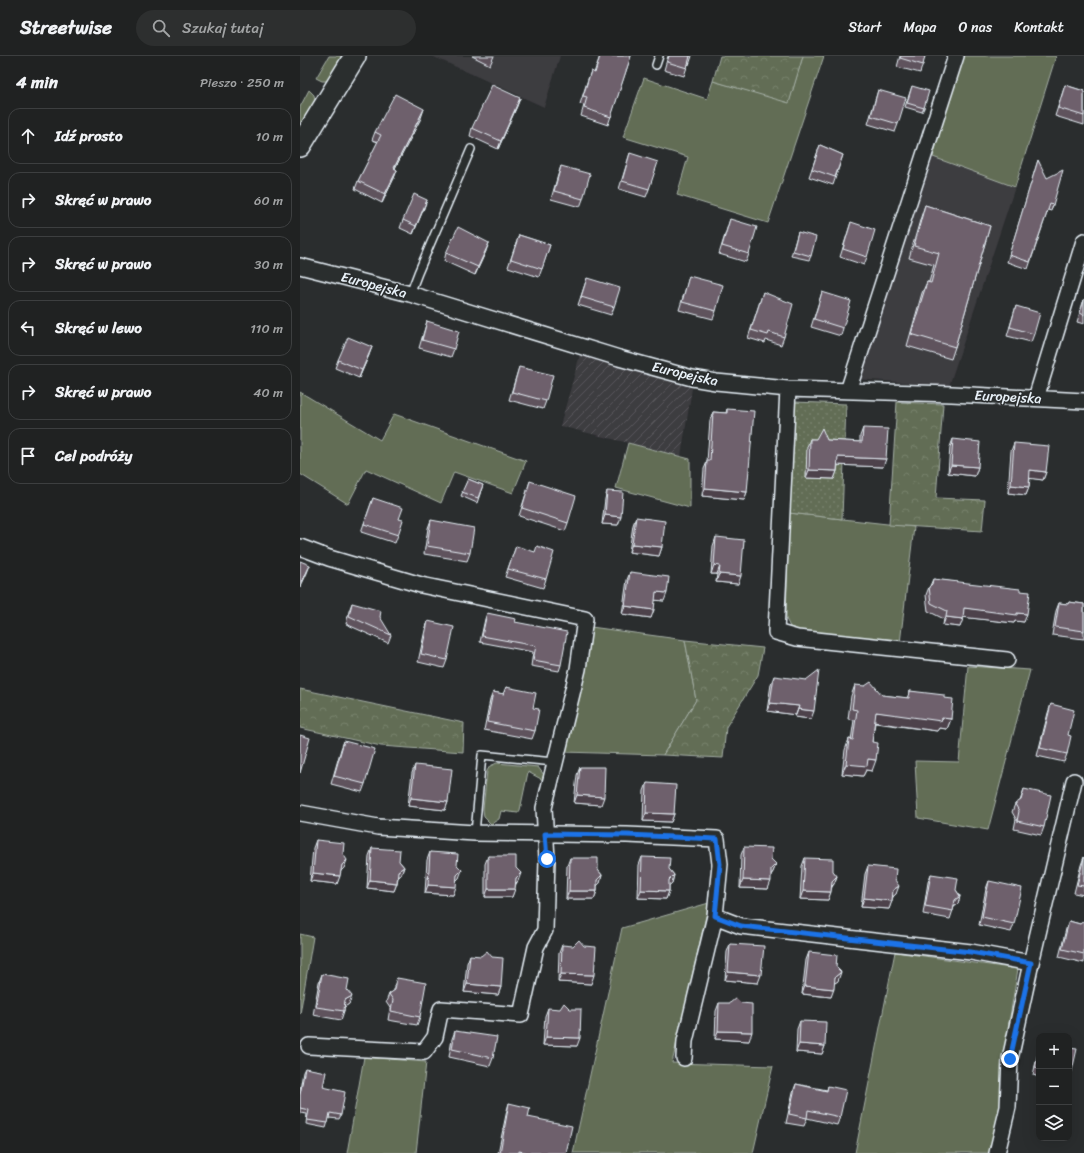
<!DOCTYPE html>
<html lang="pl">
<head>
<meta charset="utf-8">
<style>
  :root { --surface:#202222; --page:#2d2f2f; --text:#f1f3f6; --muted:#a2a4a5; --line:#3d3f40 }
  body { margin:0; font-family:Sriracha,sans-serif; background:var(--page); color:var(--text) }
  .controls { position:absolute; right:12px; bottom:12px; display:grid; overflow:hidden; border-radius:8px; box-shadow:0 4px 16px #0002 }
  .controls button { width:36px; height:36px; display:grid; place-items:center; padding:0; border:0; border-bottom:1px solid var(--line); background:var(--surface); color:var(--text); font:20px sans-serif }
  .stop { position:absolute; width:12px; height:12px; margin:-9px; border:3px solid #1a73e8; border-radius:50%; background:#fff }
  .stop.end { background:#1a73e8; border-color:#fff; box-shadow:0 1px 4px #0008 }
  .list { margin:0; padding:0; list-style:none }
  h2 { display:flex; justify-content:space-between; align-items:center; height:52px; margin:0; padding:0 16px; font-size:17px }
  h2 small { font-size:13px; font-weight:400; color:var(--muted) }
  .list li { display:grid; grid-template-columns:26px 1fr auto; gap:12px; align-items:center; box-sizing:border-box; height:56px; margin:0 8px 8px; padding:0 8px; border:1px solid var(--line); border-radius:12px }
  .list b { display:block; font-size:15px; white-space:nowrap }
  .list em { font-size:13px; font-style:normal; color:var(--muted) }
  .icon { flex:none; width:22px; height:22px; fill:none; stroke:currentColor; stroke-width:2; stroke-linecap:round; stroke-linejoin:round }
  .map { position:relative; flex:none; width:784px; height:1097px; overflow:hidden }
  header { display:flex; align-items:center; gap:24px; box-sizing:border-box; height:56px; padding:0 20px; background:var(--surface); border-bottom:1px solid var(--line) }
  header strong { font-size:19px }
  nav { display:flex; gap:22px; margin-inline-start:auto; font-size:14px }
  .search { width:280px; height:36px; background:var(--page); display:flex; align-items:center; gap:10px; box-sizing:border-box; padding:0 14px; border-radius:22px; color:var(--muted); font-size:15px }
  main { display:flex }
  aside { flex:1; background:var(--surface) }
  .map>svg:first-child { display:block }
  .built { fill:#3e3c41 }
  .industrial { fill:url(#industrial-furrows) }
  .grass { fill:#626d54; stroke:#a5afa6 }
  .forest { fill:url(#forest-crowns); stroke:#a5afa6 }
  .garden { fill:url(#garden-dots); stroke:#a5afa6 }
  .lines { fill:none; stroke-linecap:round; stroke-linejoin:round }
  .lane-casing { stroke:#e8f1f8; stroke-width:10 }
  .street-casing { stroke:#e8f1f8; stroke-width:18 }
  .secondary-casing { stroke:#e8f1f8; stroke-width:24 }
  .lane { stroke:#2a2d2e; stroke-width:7 }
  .street { stroke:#2a2d2e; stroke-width:15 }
  .secondary { stroke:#2a2d2e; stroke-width:21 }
  .wall { fill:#5f535d; stroke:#e8f1f8 }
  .shaded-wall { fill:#4d434c; stroke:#e8f1f8 }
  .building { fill:#6e606c; stroke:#e8f1f8 }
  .route { stroke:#1a73e8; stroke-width:5 }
  .labels { text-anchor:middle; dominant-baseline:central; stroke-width:3; stroke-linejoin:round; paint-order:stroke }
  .street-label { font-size:14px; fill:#e8f1f8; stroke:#2a2d2e }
</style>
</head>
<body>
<header>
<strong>Streetwise</strong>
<div class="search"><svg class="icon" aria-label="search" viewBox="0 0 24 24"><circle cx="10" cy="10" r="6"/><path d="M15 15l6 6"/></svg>Szukaj tutaj</div>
<nav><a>Start</a><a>Mapa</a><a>O nas</a><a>Kontakt</a></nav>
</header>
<main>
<aside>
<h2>4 min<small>Pieszo · 250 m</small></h2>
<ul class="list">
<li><svg class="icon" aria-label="ahead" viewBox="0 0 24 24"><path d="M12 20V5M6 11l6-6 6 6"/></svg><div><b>Idź prosto</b></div><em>10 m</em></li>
<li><svg class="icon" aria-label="right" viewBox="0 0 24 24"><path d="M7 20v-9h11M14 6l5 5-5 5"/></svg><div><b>Skręć w prawo</b></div><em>60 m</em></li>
<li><svg class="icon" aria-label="right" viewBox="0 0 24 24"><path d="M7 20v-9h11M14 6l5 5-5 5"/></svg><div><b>Skręć w prawo</b></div><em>30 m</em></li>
<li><svg class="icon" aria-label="left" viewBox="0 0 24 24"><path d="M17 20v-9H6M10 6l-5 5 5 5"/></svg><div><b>Skręć w lewo</b></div><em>110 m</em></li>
<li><svg class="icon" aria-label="right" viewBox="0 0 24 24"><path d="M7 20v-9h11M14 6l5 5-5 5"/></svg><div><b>Skręć w prawo</b></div><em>40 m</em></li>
<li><svg class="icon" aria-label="arrive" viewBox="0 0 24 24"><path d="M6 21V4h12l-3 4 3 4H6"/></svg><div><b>Cel podróży</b></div></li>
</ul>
</aside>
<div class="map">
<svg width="784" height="1097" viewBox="0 0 784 1097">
  <defs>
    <pattern id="industrial-furrows" width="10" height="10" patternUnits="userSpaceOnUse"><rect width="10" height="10" fill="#3e3c41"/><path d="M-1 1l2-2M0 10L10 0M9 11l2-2" fill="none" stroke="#5a595d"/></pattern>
    <pattern id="forest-crowns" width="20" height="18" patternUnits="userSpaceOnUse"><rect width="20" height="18" fill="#626d54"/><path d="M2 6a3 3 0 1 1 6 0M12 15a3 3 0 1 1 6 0" fill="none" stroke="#78826d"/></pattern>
    <pattern id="garden-dots" width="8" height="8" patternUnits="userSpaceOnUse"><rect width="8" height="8" fill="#626d54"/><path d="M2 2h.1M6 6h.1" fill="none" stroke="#78826d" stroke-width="1.8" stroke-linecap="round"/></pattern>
  </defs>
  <rect width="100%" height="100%" fill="#2a2d2e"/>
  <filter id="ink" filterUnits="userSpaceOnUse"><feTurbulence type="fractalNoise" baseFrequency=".025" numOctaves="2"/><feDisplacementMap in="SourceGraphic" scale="8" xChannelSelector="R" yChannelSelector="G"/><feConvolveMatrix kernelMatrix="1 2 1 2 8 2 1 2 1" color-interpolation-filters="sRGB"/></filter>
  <g filter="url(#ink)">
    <path class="built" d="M132 0H260L244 51Z
      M633 101 715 131 649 330 557 323Z"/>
    <path class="industrial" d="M280 299 392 332 381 400 260 370Z"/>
    <path class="grass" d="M29 0H42L27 25H22L16 22Z
      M503 0H524L468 167 377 139 388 101 323 81 344 22 407 43 413 25 489 46Z
      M661 0H756L715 131 633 101Z
      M9 34 14 39 15 44 0 69V51Z
      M0 336 80 384 94 358 226 405 213 437 154 416 141 447 66 413 48 448 0 418Z
      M328 387 390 403V452L316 432Z
      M489 457 614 471 600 587 499 575 490 571 486 563Z
      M291 571 385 584 396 644 363 699 264 696Z
      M668 610 730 614 688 774 618 762 615 705 659 706Z
      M197 707 238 711 244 719 243 724 228 716 220 754 218 757 201 755 199 763 191 768 184 761 183 753 187 715 190 710Z
      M409 847 372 1007 473 1010 453 1097H273L322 872Z
      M0 878 13 881 0 958Z
      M595 896 718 913 702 1008V1043L690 1097H555Z
      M64 1001 126 1006 116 1097H47Z"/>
    <path class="forest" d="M420 0H503L489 47 413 25Z
      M597 346 643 348 636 442 685 444 682 475 589 469Z
      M385 584 463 592 458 619 426 671 423 702 363 699 396 644Z
      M0 633 164 667 163 696 81 690 0 672Z"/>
    <path class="garden" d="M494 346 546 348 542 463 489 457Z"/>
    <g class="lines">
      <g class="lane-casing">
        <path id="lane" d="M356 9 359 0
          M110 238 118 217 171 93
          M175 777 182 699 254 706"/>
      </g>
      <g class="street-casing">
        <path id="street" d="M0 210 110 238 319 302 392 322 416 326 488 333 652 338 784 345
          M488 333 476 576 497 582 707 604
          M548 335 656 0
          M736 342 784 185
          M0 491 29 502 121 529 285 563 278 613 244 752 247 803 245 874 236 891 221 959 141 953 135 981 124 996 9 990
          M0 757 78 771 175 777 327 779 417 783 420 808 415 860 441 870 671 896 731 907 774 725
          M384 1002 385 985 415 860
          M697 1097 708 1051 710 1003 731 907"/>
      </g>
      <g class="secondary-casing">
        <path id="secondary" d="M0 90 55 0"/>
      </g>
      <use href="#lane" class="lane"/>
      <use href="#street" class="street"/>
      <use href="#secondary" class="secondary"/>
    </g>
    <path class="wall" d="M172 0H194L190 9Z
      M300 0H331L308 69 281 60 284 49 280 48 288 23 291 15 294 17Z
      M368 0H392L389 9 388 8 384 20 364 14Z
      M600 0H625L620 17 597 11Z
      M765 29 784 35V69L755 60Z
      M612 30 624 52 622 56 605 51Z
      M578 34 598 68 595 76 568 68Z
      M220 42 217 50 198 93 170 80 172 72Z
      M121 62 95 112 97 114 94 122 82 147 55 133 58 125 78 86 72 84 75 76Z
      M520 89 543 99 533 129 509 121Z
      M330 97 349 133 346 141 319 133Z
      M738 104 753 149 751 155 748 154 728 213 707 206Z
      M261 110 283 143 280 151 251 143 258 119Z
      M625 149 690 170 655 291 651 303 607 290 622 237 627 226H629L634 209 609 202 621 161Z
      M124 152 113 178 100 172 103 164Z
      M430 163 449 198 446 206 419 198Z
      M551 166 567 201 564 209 540 201Z
      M498 176 511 200 509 204 491 200Z
      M219 179 250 189 239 221 208 211Z
      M186 195 175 219 144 205 146 197Z
      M389 220 416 255 413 263 379 254 387 228Z
      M287 222 314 251 311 259 278 249Z
      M463 236 484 281 481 289 466 284 465 287 448 282Z
      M522 236 543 272 541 280 511 271Z
      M784 243V268L777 266Z
      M716 250 734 278 731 286 707 280Z
      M127 265 154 293 151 301 119 292Z
      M69 299 59 322 35 312 38 304Z
      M219 311 246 345 243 353 209 344Z
      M427 353 447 436 444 444 402 440 404 413 407 406 410 364 413 356 426 357Z
      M563 372 583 411 538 409 537 415 534 423 506 422 507 391 510 383 560 386V380Z
      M653 383 678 411 675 420 648 417 650 391Z
      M714 387 746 416 743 424 730 422 729 431 726 439 708 437 711 395Z
      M168 423 183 429 177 447 161 440Z
      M230 425 268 467 265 475 219 460Z
      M307 435 318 469 302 468 305 443Z
      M73 442 99 463 98 479 95 487 61 476Z
      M336 461 362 491 359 500 329 496 333 469Z
      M131 464 170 497 167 505 124 498 128 472Z
      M416 481 438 528 416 526 417 518H411L413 490Z
      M216 490 246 523 243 532 205 521Z
      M330 516 364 545 355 544 351 562 322 558 327 524Z
      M633 523 720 535 724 566 715 565 714 567 663 561 660 571 643 569 644 563 628 555 626 539 629 531 630 530Z
      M769 546 784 548V583L752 579 756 555 759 547 768 548Z
      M52 547 91 579 88 587 46 568 49 555Z
      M187 557 215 566 261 609 259 615 231 610 233 596 180 586 185 563Z
      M128 565 147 604 144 612 118 606 125 574Z
      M474 620 511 663 495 661 496 659 467 655 471 628Z
      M555 629 582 639 607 642 610 635 644 642 651 663 647 673 639 672 637 675 575 667 572 686V715L566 714 563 720 542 718 545 694 549 683 551 684 554 664 548 663 551 640Z
      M206 631 233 652 235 675 232 683 184 674 190 644 193 636 203 638Z
      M751 648 768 679 767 698 764 706 737 700 748 657Z
      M44 685 65 728 62 736 31 728 41 693Z
      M115 709 148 746 145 754 108 750 112 717Z
      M280 711 301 749 274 747 277 719Z
      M347 727 374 758 371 766 343 765 344 735Z
      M724 733 744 771 741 779 714 773 716 763 712 756 715 748 720 745Z
      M16 784 43 798 44 812 41 815 37 828 10 825 13 792Z
      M444 791 471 803 476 808 473 816 471 819 468 833 440 832 441 799Z
      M72 792 99 805 104 811 101 819 98 822 97 827 94 835 67 832 69 800Z
      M130 796 157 809 159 822 156 825 153 839 125 837 127 804Z
      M188 800 216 812 218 825 216 828 212 841H185V808Z
      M342 801 369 813 374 819 372 827 369 829V835L366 843 338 842 339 809Z
      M784 801V839L774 837 781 809Z
      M270 802 298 814 302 819 300 827 297 830V835L294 843H266L267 810Z
      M505 802 533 815 537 820 534 828 532 831 528 844 500 843 502 810Z
      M568 810 595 824 596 838 593 841 589 853 561 851 565 818Z
      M631 818 656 834 660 840 658 848 654 851 650 863 623 858 628 826Z
      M689 825 714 868 711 876 679 869 686 833Z
      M769 865 780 868 784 865V907L759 901 766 873Z
      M430 888 458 927 425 924 427 896Z
      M262 889 291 928 258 926 259 897Z
      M509 896 538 925 534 927 531 941 502 938 506 904Z
      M170 899 201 931 198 939 164 936 167 907Z
      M22 918 47 934 49 948 44 951V955L41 964 13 959 19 926Z
      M97 922 120 961 117 969 88 964 90 952 86 946 89 938 94 935V930Z
      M419 947 449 985 415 983 416 955Z
      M248 952 277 990 243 989 245 960Z
      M500 965 525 990 522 998 496 996 497 973Z
      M155 975 193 1002 190 1010 149 1001 152 983Z
      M739 992V1021L733 1019Z
      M5 1012 23 1031 41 1059 39 1063 29 1062 26 1072 6 1068 7 1058 0 1057V1034L3 1016Z
      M496 1028 527 1034 528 1030 540 1061 537 1069 507 1062 504 1070 486 1067 493 1036Z
      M209 1047 228 1061 266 1097H198L207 1054Z"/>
    <path class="shaded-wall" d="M220 42 217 50 198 93 201 85Z
      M124 53 121 62 91 120 94 112Z
      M97 114 94 122 82 147 85 138Z
      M127 144 124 152 113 178 116 170Z
      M189 187 186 195 175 219 178 211Z
      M72 291 69 299 59 322 62 314Z
      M538 401 586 403 583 411 535 409Z
      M651 409 678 411 675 420 648 417Z
      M509 414 537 415 534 423 506 422Z
      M730 414 746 416 743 424 727 422Z
      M711 429 729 431 726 439 708 437Z
      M405 432 447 436 444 444 402 440Z
      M305 459 321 461 318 469 302 468Z
      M332 488 362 491 359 500 329 496Z
      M10 509 7 517 0 532V530Z
      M414 509 420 510 417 518H411Z
      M419 518 441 520 438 528 416 526Z
      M356 536 367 537 364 545 353 544Z
      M325 550 354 554 351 562 322 558Z
      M664 552 717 557 727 558 724 566 715 565 714 567 661 561Z
      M646 561 663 563 660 571 643 569Z
      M470 647 499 650 496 659 467 655Z
      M498 653 514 655 511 663 495 661Z
      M576 656 642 662 651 663 647 673 639 672 637 675 573 666Z
      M568 703 576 704 572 715 566 714 563 720 542 718 546 708Z
      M277 739 304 741 301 749 274 747Z
      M111 742 148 746 145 754 108 750Z
      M346 757 374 758 371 766 343 765Z
      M47 804 44 812 39 817 42 809Z
      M476 808 473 816 468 822 471 813Z
      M104 811 101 819 95 823 98 815Z
      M162 814 159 822 154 827 157 819Z
      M13 817 40 820 37 828 10 825Z
      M221 817 218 825 213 830 216 822Z
      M302 819 300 827 294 832 297 824Z
      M374 819 372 827 366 832 369 824Z
      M537 820 534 828 529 833 532 825Z
      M70 824 97 827 94 835 67 832Z
      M443 824 471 825 468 833 440 832Z
      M128 829 156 831 153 839 125 837Z
      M599 830 596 838 590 843 593 834Z
      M188 833H215L212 841H185Z
      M341 834 369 835 366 843 338 842Z
      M269 835H297L294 843H266Z
      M503 835 531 836 528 844 500 843Z
      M660 840 658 848 652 852 655 844Z
      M564 842 592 845 589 853 561 851Z
      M428 916 461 919 458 927 425 924Z
      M541 916 538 925 532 929 535 921Z
      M261 918 294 919 291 928 258 926Z
      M167 928 201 931 198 939 164 936Z
      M505 930 534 933 531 941 502 938Z
      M52 940 49 948 43 952 45 944Z
      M418 975 452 976 449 985 415 983Z
      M246 981 280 982 277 990 243 989Z
      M499 988 525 990 522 998 496 996Z"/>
    <path class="building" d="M300 0H331L311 61 284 52 287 41 283 40 291 15 295 17Z
      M369 0H390L387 12 367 6Z
      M601 0H625L623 9 600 2Z
      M192 29 220 42 201 85 172 72Z
      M765 29 784 35V60L758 52Z
      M612 30 629 35 624 52 607 47Z
      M578 34 606 42 598 68 571 60Z
      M95 38 124 53 94 112 97 114 85 138 58 125 81 79 75 76Z
      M520 89 543 99 535 121 512 113Z
      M330 97 358 106 349 133 322 125Z
      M738 104 747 122 763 114 753 149 750 148 730 206 709 199Z
      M261 110 290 118 283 143 254 135Z
      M114 138 127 144 116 170 103 164Z
      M625 149 690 170 655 291 611 278 627 226 631 227 639 197 614 190Z
      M430 163 457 171 449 198 422 190Z
      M551 166 575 174 567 201 543 193Z
      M158 171 189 187 178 211 146 197Z
      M498 176 516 181 511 200 493 195Z
      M219 179 250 189 242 213 211 203Z
      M389 220 423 229 416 255 382 246Z
      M287 222 320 232 314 251 281 241Z
      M463 236 493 248 484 281 469 276 468 279 451 274Z
      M522 236 551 245 543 272 514 263Z
      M784 244V259L780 257Z
      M716 250 740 257 734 278 710 271Z
      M127 265 159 275 154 293 122 284Z
      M48 281 72 291 62 314 38 304Z
      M219 311 253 319 246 345 212 336Z
      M427 353 454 355 447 436 405 432 407 405H410L413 356 427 357Z
      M522 372 527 384 562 386 563 372 588 373 586 403 538 401 537 415 509 414 510 383H516Z
      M653 383 680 386 678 411 651 409Z
      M714 387 749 390 746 416 730 414 729 431 711 429Z
      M168 423 183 429 178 442 162 436Z
      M230 425 276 440 268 467 222 452Z
      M307 435 323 436 321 461 305 459Z
      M73 442 103 452 99 463 103 464 98 479 64 468Z
      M336 461 365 465 362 491 332 488Z
      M131 464 174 472 170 497 127 490Z
      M416 481 444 484 441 520 419 518 420 510 414 509Z
      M216 490 235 496 237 490 254 496 246 523 208 513Z
      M0 505 10 509 0 530Z
      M330 516 369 521 367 537 356 536 354 554 325 550Z
      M633 523 720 533V535L730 536 727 558 717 557V559L664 552 663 563 646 561 647 555 631 547 629 531 632 528Z
      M769 546 784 548V575L755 571 759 547 768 548Z
      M52 547 81 555 80 561 91 579 49 560Z
      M187 557 216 563 215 566 267 576 261 609 233 604 236 590 182 580Z
      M128 565 154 571 147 604 121 598Z
      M519 614 514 655 498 653 499 650 470 647 474 620 506 624Z
      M571 626 582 639 609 642 610 635 644 639V642L653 643 651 663 642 662 641 665 576 656 572 686 578 687 576 704 568 703 567 710 546 708 549 683 553 684 557 654 552 653 555 629 565 630Z
      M206 631 236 637 233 652 239 653 235 675 187 666 193 636 204 638Z
      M751 648 774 654 768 679 771 680 767 698 740 692Z
      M0 679 10 682 0 717Z
      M44 685 75 693 65 728 34 720Z
      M115 709 152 713 148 746 111 742Z
      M280 711H305L304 741 277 739Z
      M347 727 376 729 374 758 346 757Z
      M724 733 751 739 744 771 717 765 719 755 715 748 721 744Z
      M16 784 44 787 43 798 47 804 42 809 40 820 13 817Z
      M444 791 472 792 471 803 476 808 471 813V825L443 824Z
      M72 792 100 794 99 805 104 811 98 815 97 827 70 824Z
      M130 796 158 798 157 809 162 814 157 819 156 831 128 829Z
      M188 800H216V812L221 817 216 822 215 833H188Z
      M342 801 370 802 369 813 374 819 369 824V835L341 834Z
      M784 801V830L777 829Z
      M270 802H298V814L302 819 297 824V835H269Z
      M505 802 533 803V815L537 820 532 825 531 836 503 835Z
      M568 810 596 813 595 824 599 830 593 834 592 845 564 842Z
      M631 818 658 822 656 834 660 840 655 844 653 855 625 850Z
      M689 825 722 832 714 868 682 861Z
      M769 865 780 868 784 865V898L762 893Z
      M279 884 284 890 296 891 294 919 261 918 262 889 273 890Z
      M430 888 464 890 461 919 428 916Z
      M187 895 192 901 203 902 201 931 167 928 170 899 181 900Z
      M509 896 537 899 536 911 541 916 535 921 534 933 505 930Z
      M22 918 49 923 47 934 52 940 45 944 44 955 16 951Z
      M97 922 126 927 120 961 91 955 93 944 89 938 95 934Z
      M436 942 441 947 452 948V976L418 975 419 947H430Z
      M264 947 270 953H281L280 982 246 981 248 952 260 953Z
      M500 965 526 966 525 990 499 988Z
      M155 975 197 981 193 1002 152 993Z
      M769 992 777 993 771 1019H769Z
      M739 996V1012L735 1011Z
      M5 1012 26 1016 23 1031 45 1036 41 1059 30 1057 28 1067 7 1064 9 1054 0 1052V1039Z
      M496 1028 527 1035 528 1030 546 1034 540 1061 508 1054 507 1062 489 1058Z
      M209 1047 230 1052 228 1061 272 1070 266 1097H229L219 1095V1097H200Z"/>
  </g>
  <g class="lines" filter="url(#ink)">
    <path class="route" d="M247 803 245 778 327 779 417 783 420 808 415 860 441 870 671 896 731 907 710 1003"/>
  </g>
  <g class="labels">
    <g class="street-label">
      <text transform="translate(74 229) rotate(15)">Europejska</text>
      <text transform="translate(385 318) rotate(13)">Europejska</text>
      <text transform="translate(708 341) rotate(3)">Europejska</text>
    </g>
  </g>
</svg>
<div class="controls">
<button>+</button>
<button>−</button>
<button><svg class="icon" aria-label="layers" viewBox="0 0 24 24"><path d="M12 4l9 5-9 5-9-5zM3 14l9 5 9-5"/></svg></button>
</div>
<div class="stop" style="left:247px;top:803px"></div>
<div class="stop end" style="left:710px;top:1003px"></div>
</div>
</main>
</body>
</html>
